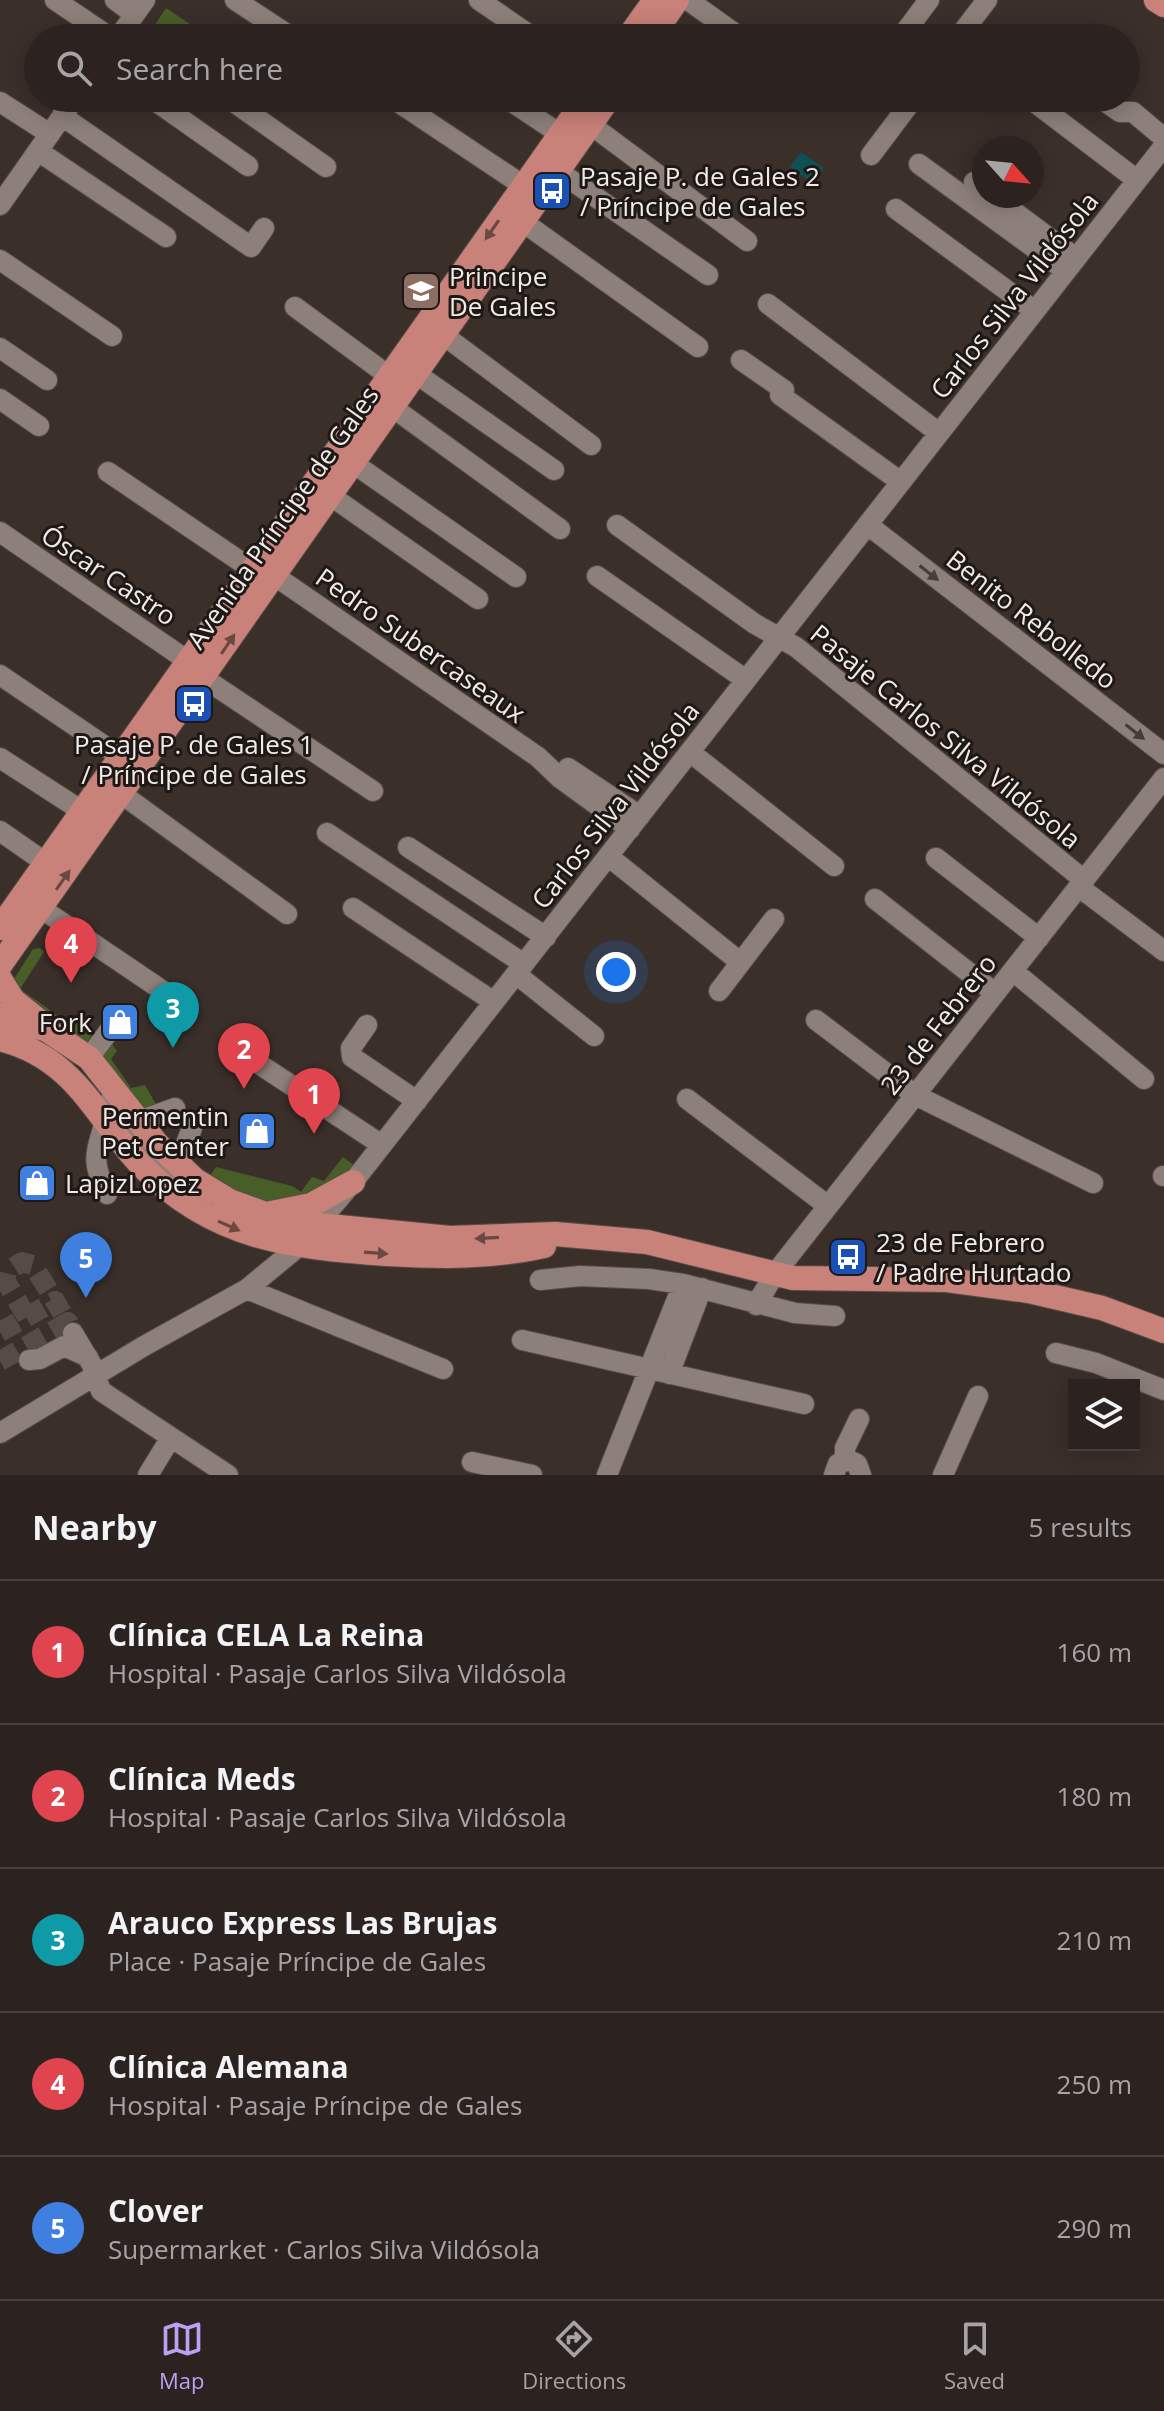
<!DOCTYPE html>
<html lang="en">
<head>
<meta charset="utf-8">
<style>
  :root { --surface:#2c2320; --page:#342b29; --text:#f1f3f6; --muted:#a6a4a5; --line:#48403e; --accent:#bca0f2 }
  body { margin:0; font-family:"Open Sans",sans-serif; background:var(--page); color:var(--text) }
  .controls { position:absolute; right:24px; bottom:24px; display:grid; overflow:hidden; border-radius:0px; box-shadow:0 4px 20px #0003 }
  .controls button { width:72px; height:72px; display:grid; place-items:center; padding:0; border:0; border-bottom:2px solid var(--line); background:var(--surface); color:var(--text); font:40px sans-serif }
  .compass { position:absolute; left:972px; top:136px; width:72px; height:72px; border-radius:50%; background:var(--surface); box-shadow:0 4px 20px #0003; rotate:117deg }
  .you { position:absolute; left:616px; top:972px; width:28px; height:28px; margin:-20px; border:6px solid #fff; border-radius:50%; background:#1a73e8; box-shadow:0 0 0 12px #1a73e833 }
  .badge { display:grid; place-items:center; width:52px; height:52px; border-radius:50%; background:var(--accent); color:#fff; font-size:26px; font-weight:700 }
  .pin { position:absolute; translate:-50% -66px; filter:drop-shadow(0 2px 4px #0008) }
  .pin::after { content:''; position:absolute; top:42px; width:28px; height:24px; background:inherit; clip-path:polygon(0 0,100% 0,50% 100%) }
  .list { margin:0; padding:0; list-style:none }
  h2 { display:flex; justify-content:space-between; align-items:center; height:104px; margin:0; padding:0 32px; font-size:34px }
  h2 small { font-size:26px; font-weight:400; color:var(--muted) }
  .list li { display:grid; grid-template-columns:52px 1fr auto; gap:24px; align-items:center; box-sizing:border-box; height:144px; padding:0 32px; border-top:2px solid var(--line) }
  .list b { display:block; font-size:30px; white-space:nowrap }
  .list p { margin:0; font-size:26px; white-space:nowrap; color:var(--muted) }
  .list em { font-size:26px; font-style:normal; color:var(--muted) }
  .icon { flex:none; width:44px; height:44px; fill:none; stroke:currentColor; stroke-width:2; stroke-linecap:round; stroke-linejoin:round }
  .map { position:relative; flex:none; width:1164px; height:1475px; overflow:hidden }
  .search { position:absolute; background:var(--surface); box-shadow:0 4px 20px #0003; left:24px; right:24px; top:24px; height:88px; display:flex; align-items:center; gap:20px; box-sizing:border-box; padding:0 28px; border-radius:44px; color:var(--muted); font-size:30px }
  .sheet { height:824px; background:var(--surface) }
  nav { display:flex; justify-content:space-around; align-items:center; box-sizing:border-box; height:112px; border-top:2px solid var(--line); background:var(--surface); font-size:22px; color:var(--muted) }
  nav a { display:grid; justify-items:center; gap:4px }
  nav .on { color:var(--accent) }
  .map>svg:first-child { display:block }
  .green { fill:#475f27 }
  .water { fill:#0f5054 }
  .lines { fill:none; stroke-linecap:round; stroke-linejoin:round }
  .minor-tunnel { stroke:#564b46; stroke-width:20; stroke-dasharray:20 10; stroke-linecap:butt }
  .minor-casing { stroke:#584e49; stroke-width:22 }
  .major-casing { stroke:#584e49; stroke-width:26 }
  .minor { stroke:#8d7f79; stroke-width:20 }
  .major { stroke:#c9827a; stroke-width:24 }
  .oneway { fill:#6b4843 }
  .oneway2 { fill:#453d39 }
  .labels { text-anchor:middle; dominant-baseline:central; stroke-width:6; stroke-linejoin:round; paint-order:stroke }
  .poi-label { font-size:26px; fill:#f2eae6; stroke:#1e1916; text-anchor:start }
  .street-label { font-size:26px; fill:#f2eae6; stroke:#1e1916 }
</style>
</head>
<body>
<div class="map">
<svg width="1164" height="1475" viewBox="0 0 1164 1475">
  <rect width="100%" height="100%" fill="#3b2f2a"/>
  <path class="green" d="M166 8 197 29 190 38H151V31Z
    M40 948 44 952 20 989 74 1027 80 1019 94 1031 85 1046 9 987 33 949Z
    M110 1041 117 1051 111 1059 131 1088 145 1085 157 1106 141 1113 101 1060 106 1042Z
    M343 1157 355 1166C303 1215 269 1210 208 1179L216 1167 292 1186 301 1192 312 1177 324 1181Z"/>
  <path class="water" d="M801 152 824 168 813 184 790 167Z"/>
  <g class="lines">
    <path class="minor-tunnel" d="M27 1317 5 1280 7 1272 22 1262 33 1265 55 1301
      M0 1332 55 1301 62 1313
      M0 1361 68 1322 73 1333"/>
    <g class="minor-casing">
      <path id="minor" d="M55 0 111 38
        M115 0 134 14
        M235 0 293 38
        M479 0 534 38
        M688 0 741 38
        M414 36 416 38
        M902 36 929 0
        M118 38 145 0
        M958 38 987 0
        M151 98 248 166
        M228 98 326 167
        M392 98 524 186
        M506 98 560 134
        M1029 98 1137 180
        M1100 98 1120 112H1133L1164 138
        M0 102 50 134
        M62 116 251 247 264 228
        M591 125 747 241
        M38 151 166 237
        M871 155 914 98
        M919 164 1066 271
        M558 171 708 275
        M974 182 984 190
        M993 196 1076 258
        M0 205 75 98
        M896 209 1035 311
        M523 222 698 347
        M0 260 112 336
        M768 304 939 433
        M295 307 389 376
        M442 334 591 445
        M0 348 47 380
        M741 360 784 390 780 395 901 482
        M415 373 554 470
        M0 399 39 426
        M392 407 560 529
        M353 463 516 577
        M108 472 253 570
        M331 496 478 599
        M617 525 755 624 796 647 1084 880
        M868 525 1164 754
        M0 532 188 661
        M275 576 538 757 560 778 630 829
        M597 576 746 680
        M0 675 121 757
        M205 679 373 791
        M690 752 834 866
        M0 758 82 811
        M568 768 640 816
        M123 795 287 914
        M0 831 46 863
        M327 833 524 964
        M408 847 546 937
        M608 856 740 962
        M936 858 1039 938
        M1079 887 1164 951
        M875 899 995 993
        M353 908 494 1002
        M42 909 175 999
        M1013 971 1144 1079
        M516 974 594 1036
        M719 991 774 919
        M816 1020 915 1095 1093 1183
        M367 1025 351 1048 352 1057 417 1101
        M89 1058 109 1031
        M256 1062 382 1145
        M687 1099 828 1206
        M109 1102 166 1172 205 1195
        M106 1118C96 1154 90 1159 107 1194
        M139 1121 175 1108
        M178 1165 192 1128
        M1163 1176H1164
        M540 1280 580 1276 649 1279 683 1284 795 1313 835 1316
        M247 1289 443 1369
        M756 1305 774 1275 1164 778
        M73 1333 92 1365 101 1391 228 1475
        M522 1340 804 1404
        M1056 1353 1096 1363 1164 1390
        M29 1360 40 1359 64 1346 88 1357
        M669 1374 702 1288
        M0 1433 144 1346 247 1289 298 1247 353 1182 1164 146
        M845 1460V1448L859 1419
        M472 1462 532 1475
        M148 1475 170 1439
        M607 1475 683 1284
        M834 1475 838 1464 849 1460 857 1464 861 1475
        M943 1475 978 1396"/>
    </g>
    <g class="major-casing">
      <path id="major" d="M1156 0 1164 5
        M628 38 655 0
        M651 38 677 0
        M0 928 586 98
        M0 965 609 98
        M0 979 13 1000 38 1020
        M0 1015 47 1030 89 1058 157 1144 195 1180 230 1201 288 1222 450 1238 555 1234 647 1242 793 1278 947 1280 1029 1291 1102 1308 1164 1331
        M0 1039C76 1058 94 1116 142 1166 213 1239 290 1247 387 1254 441 1257 490 1258 544 1246
        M271 1213 311 1205 353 1182"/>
    </g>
    <use href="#minor" class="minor"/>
    <use href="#major" class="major"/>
  </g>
  <defs><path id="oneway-solid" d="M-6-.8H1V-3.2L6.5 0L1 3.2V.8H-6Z" transform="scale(2)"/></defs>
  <g class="oneway">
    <use href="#oneway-solid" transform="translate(492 230) rotate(125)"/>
    <use href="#oneway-solid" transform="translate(228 644) rotate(-56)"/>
    <use href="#oneway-solid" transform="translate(63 880) rotate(-55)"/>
    <use href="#oneway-solid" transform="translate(229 1226) rotate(24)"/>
    <use href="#oneway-solid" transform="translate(487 1238) rotate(177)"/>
    <use href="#oneway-solid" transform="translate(376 1253) rotate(4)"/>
  </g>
  <g class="oneway2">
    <use href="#oneway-solid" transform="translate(929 573) rotate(38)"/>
    <use href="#oneway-solid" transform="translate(1135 732) rotate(38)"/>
  </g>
  <defs>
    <g id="bus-square" transform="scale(2)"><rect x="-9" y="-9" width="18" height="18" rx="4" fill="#1a4fb4" stroke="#1e1916"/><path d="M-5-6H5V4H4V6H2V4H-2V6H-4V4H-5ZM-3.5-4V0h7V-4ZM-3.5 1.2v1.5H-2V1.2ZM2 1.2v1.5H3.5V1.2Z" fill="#fff"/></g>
    <g id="school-square" transform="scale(2)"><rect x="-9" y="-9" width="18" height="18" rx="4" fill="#8d6e63" stroke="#1e1916"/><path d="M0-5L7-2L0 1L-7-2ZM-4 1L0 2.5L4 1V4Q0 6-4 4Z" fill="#fff"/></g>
    <g id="shop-square" transform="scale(2)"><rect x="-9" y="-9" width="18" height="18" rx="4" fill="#3f7fe0" stroke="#1e1916"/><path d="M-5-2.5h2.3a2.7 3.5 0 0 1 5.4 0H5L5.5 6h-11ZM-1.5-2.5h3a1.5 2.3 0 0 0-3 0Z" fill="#fff"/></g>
  </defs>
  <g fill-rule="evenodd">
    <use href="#bus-square" x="552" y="191"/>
    <use href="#school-square" x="421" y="291"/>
    <use href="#bus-square" x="194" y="704"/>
    <use href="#shop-square" x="120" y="1022"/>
    <use href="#shop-square" x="257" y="1131"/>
    <use href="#shop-square" x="37" y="1183"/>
    <use href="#bus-square" x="848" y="1257"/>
  </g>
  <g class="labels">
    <g class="poi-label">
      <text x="580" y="176">Pasaje P. de Gales 2<tspan x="580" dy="30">/ Príncipe de Gales</tspan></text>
      <text x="449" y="276">Principe<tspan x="449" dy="30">De Gales</tspan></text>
      <text x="194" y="744" text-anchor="middle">Pasaje P. de Gales 1<tspan x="194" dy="30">/ Príncipe de Gales</tspan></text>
      <text x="92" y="1022" text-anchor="end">Fork</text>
      <text x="229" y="1116" text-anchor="end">Permentin<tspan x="229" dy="30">Pet Center</tspan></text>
      <text x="65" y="1183">LapizLopez</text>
      <text x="876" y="1242">23 de Febrero<tspan x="876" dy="30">/ Padre Hurtado</tspan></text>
    </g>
    <g class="street-label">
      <text transform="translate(1014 295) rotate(-52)">Carlos Silva Vildósola</text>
      <text transform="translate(282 517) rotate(-55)">Avenida Príncipe de Gales</text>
      <text transform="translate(109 575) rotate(34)">Óscar Castro</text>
      <text transform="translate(1032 619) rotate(38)">Benito Rebolledo</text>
      <text transform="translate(421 645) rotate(35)">Pedro Subercaseaux</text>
      <text transform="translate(946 736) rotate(39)">Pasaje Carlos Silva Vildósola</text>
      <text transform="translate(615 805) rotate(-52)">Carlos Silva Vildósola</text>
      <text transform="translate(938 1024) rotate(-52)">23 de Febrero</text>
    </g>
  </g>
</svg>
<div class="controls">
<button><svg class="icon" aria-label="layers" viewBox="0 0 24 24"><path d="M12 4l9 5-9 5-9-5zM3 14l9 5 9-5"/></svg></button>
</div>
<svg class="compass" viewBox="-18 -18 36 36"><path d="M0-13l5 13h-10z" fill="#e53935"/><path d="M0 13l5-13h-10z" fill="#a6a4a5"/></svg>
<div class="you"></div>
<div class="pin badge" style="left:314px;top:1134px;background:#e0444e">1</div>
<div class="pin badge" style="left:244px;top:1089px;background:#e0444e">2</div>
<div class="pin badge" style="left:173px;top:1048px;background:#0f9aa8">3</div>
<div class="pin badge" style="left:71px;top:983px;background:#e0444e">4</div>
<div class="pin badge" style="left:86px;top:1298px;background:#3f7fe0">5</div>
<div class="search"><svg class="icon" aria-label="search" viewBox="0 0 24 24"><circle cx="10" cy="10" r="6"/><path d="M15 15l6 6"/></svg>Search here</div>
</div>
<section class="sheet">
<h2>Nearby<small>5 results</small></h2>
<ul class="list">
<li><span class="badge" style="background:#e0444e">1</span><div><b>Clínica CELA La Reina</b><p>Hospital · Pasaje Carlos Silva Vildósola</p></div><em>160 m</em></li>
<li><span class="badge" style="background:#e0444e">2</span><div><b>Clínica Meds</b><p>Hospital · Pasaje Carlos Silva Vildósola</p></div><em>180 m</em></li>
<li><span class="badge" style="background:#0f9aa8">3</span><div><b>Arauco Express Las Brujas</b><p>Place · Pasaje Príncipe de Gales</p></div><em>210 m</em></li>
<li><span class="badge" style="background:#e0444e">4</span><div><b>Clínica Alemana</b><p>Hospital · Pasaje Príncipe de Gales</p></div><em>250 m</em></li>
<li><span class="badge" style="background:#3f7fe0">5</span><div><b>Clover</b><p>Supermarket · Carlos Silva Vildósola</p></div><em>290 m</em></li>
</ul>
</section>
<nav>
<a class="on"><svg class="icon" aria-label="map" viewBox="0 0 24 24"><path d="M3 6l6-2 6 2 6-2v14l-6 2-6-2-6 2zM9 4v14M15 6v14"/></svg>Map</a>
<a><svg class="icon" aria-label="directions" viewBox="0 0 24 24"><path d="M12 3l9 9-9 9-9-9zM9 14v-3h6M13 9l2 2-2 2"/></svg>Directions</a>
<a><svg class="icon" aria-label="saved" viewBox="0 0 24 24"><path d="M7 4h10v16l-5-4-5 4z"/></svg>Saved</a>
</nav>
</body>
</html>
